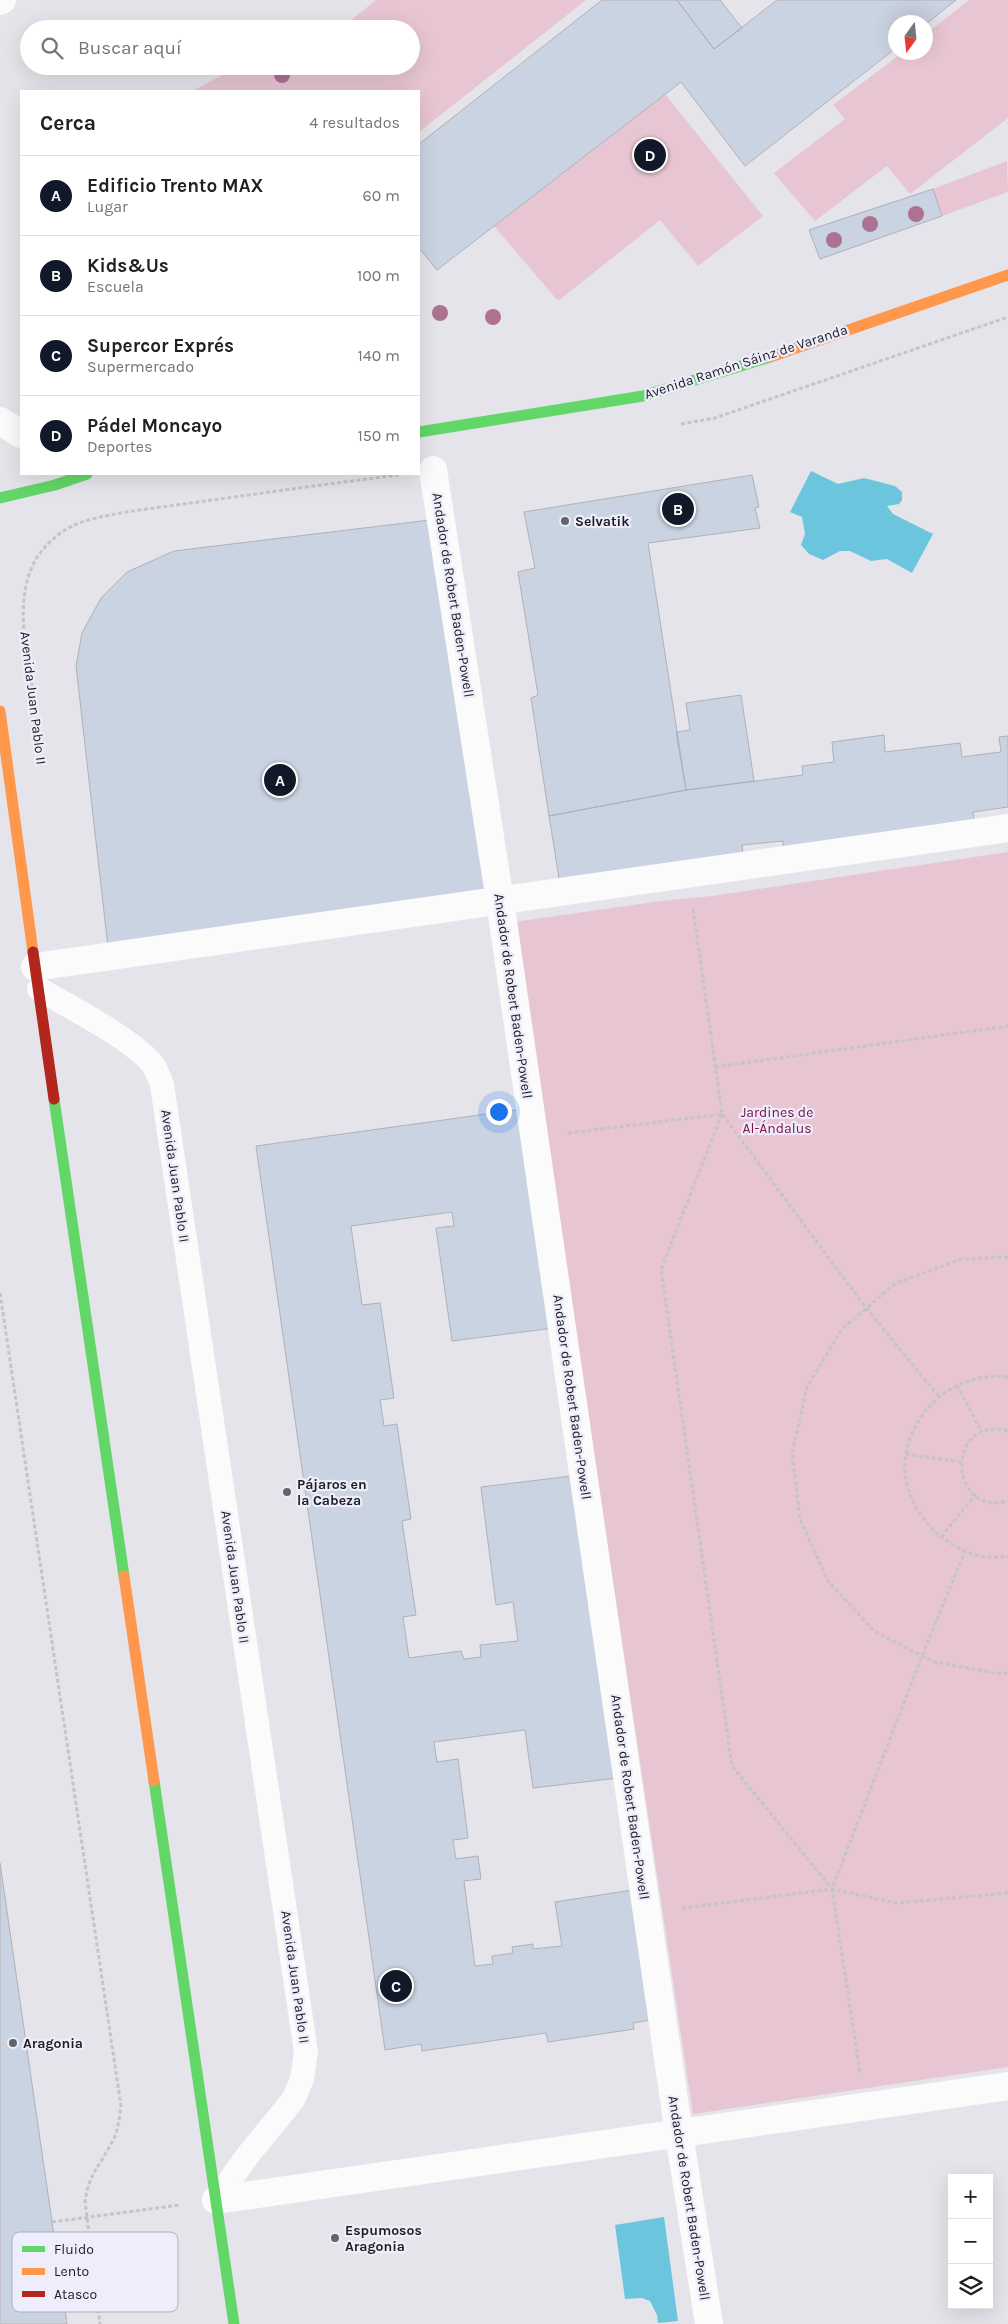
<!DOCTYPE html>
<html lang="es">
<head>
<meta charset="utf-8">
<style>
  :root { --surface:#fff; --page:#f6f6f6; --text:#202124; --muted:#757577; --line:#e0e0e0; --accent:#111827 }
  body { margin:0; font-family:Karla,sans-serif; background:var(--page); color:var(--text) }
  .controls { position:absolute; right:15px; bottom:15px; display:grid; overflow:hidden; border-radius:0px; box-shadow:0 5px 20px #0002 }
  .controls button { width:45px; height:45px; display:grid; place-items:center; padding:0; border:0; border-bottom:1px solid var(--line); background:var(--surface); color:var(--text); font:25px sans-serif }
  .compass { position:absolute; left:888px; top:15px; width:45px; height:45px; border-radius:50%; background:var(--surface); box-shadow:0 5px 20px #0002; rotate:195deg }
  .you { position:absolute; left:498px; top:1111px; width:18px; height:18px; margin:-12px; border:4px solid #fff; border-radius:50%; background:#1a73e8; box-shadow:0 0 0 8px #1a73e833 }
  .badge { display:grid; place-items:center; width:32px; height:32px; border-radius:50%; background:var(--accent); color:#fff; font-size:16px; font-weight:700 }
  .pin { position:absolute; translate:-50% -50%; border:2px solid #fff; box-shadow:0 1px 5px #0006 }
  .list { margin:0; padding:0; list-style:none }
  h2 { display:flex; justify-content:space-between; align-items:center; height:65px; margin:0; padding:0 20px; font-size:21px }
  h2 small { font-size:16px; font-weight:400; color:var(--muted) }
  .list li { display:grid; grid-template-columns:32px 1fr auto; gap:15px; align-items:center; box-sizing:border-box; height:80px; padding:0 20px; border-top:1px solid var(--line) }
  .list b { display:block; font-size:19px; white-space:nowrap }
  .list p { margin:0; font-size:16px; white-space:nowrap; color:var(--muted) }
  .list em { font-size:16px; font-style:normal; color:var(--muted) }
  .icon { flex:none; width:28px; height:28px; fill:none; stroke:currentColor; stroke-width:2; stroke-linecap:round; stroke-linejoin:round }
  .map { position:relative; flex:none; width:1008px; height:2324px; overflow:hidden }
  .search { position:absolute; background:var(--surface); box-shadow:0 5px 20px #0002; left:20px; top:20px; width:400px; height:55px; display:flex; align-items:center; gap:12px; box-sizing:border-box; padding:0 18px; border-radius:28px; color:var(--muted); font-size:19px }
  .panel { position:absolute; background:var(--surface); box-shadow:0 5px 20px #0002; left:20px; top:90px; width:400px; height:385px; border-radius:0px }
  .map>svg:first-child { display:block }
  .green { fill:#e8c5d3 }
  .water { fill:#6bc6dd }
  .building { fill:#cad3e1; stroke:#b0b1b6 }
  .lines { fill:none; stroke-linecap:round; stroke-linejoin:round }
  .path { stroke:#c5c5c6; stroke-width:3; stroke-dasharray:4 2.5; stroke-linecap:butt }
  .lane { stroke:#fbfbfc; stroke-width:24 }
  .street { stroke:#fbfbfc; stroke-width:28 }
  .fast { stroke:#63d668; stroke-width:11 }
  .slow { stroke:#ff974d; stroke-width:11 }
  .jam { stroke:#b3261e; stroke-width:11 }
  .tree { fill:#ad7291 }
  .poi-dot { fill:#636368; stroke:#ededfb; stroke-width:2 }
  .labels { text-anchor:middle; dominant-baseline:central; stroke-width:4.5; stroke-linejoin:round; paint-order:stroke }
  .street-label { font-size:14px; fill:#1d1d22; stroke:#ededfb }
  .poi-label { font-size:14px; font-weight:bold; fill:#1d1d22; stroke:#ededfb; text-anchor:start }
  .park-label { font-size:14px; fill:#801448; stroke:#ededfb }
  .key { fill:#ededfb; stroke:#afafba; stroke-width:1 }
  .key-label { font-size:14px; fill:#1d1d22 }
</style>
</head>
<body>
<div class="map">
<svg width="1008" height="2324" viewBox="0 0 1008 2324">
  <rect width="100%" height="100%" fill="#e4e4ea"/>
  <path class="green" d="M376 0H586L419 132V91H192L240 66H411V29H340Z
    M969 0H1008V118L910 194 887 166 815 221 774 173 845 119 833 105 902 53 926 52V34Z
    M665 94 763 216 698 266 660 220 558 301 494 226Z
    M1007 161 1008 192 942 216 933 189Z
    M1008 852V2067L693 2114 514 922 661 901 712 896Z"/>
  <path class="water" d="M811 471 838 484 864 478 895 486 902 492V500L899 504 887 506 893 514 933 534 912 573 887 559 871 561 850 551H840L823 560 809 554 801 545 805 534 802 517 790 512Z
    M664 2217 678 2321 658 2323 657 2315 650 2301 642 2298 625 2299 615 2225Z"/>
  <path class="building" d="M602 0H677L714 49 777 0H956L926 24 896 22V48L745 166 681 82 437 270 419 248V144Z
    M677 0H720L742 28 714 49Z
    M933 189 942 216 820 259 809 230Z
    M752 475 759 507 755 508 760 528 648 543 686 790 549 816 531 698 538 695 518 572 535 568 524 512Z
    M430 520 489 895 108 947 76 666 82 633 101 598 127 572 174 551Z
    M741 695 754 781 686 790 676 732 690 730 686 703Z
    M884 735 885 752 960 743 962 757 1001 752 999 737 1008 736V807L973 812 975 829 784 855 783 841 742 845 744 863 561 890 549 816 686 790 803 775 802 766 834 762 832 742Z
    M523 1109 554 1328 452 1341 436 1228 454 1226 452 1212 351 1226 362 1305 380 1303 394 1398 380 1400 384 1426 397 1424 411 1519 402 1521 416 1615 403 1617 409 1658 461 1651 464 1659 481 1657 480 1645 518 1641 513 1602 496 1605 481 1487 580 1475 618 1778 533 1788 525 1730 434 1742 437 1762 458 1759 468 1838 453 1840 456 1859 478 1856 481 1879 464 1881 475 1966 493 1964 492 1956 513 1953 512 1947 533 1944V1949L562 1946 555 1902 639 1889 657 2019 633 2023 634 2029 548 2042 546 2033 422 2051 421 2044 385 2050 256 1146Z
    M0 1863 52 2222 67 2324H0Z"/>
  <g class="lines">
    <path class="path" d="M681 424 715 418 1008 317
      M33 693C27 649 13 600 36 559 44 546 58 533 72 526 97 514 155 508 184 504 255 494 327 484 398 475
      M693 909 722 1114 866 1308 939 1397
      M715 1067 1008 1026
      M722 1114 661 1269 732 1766 832 1889
      M568 1133 722 1114
      M1008 1257 962 1259 896 1283 842 1329 807 1387 792 1453 800 1519 828 1581 874 1631 934 1662 1001 1674 1008 1673
      M0 1293 121 2106C119 2119 118 2133 111 2144 99 2167 89 2174 85 2201L100 2324
      M1008 1377C960 1371 915 1405 906 1453 898 1501 936 1546 981 1556 990 1558 1000 1557 1008 1556
      M957 1385 982 1432
      M1008 1431C945 1414 948 1518 1008 1501
      M906 1454 961 1462
      M941 1537 976 1494
      M682 1908 832 1889 896 1903 1008 1893
      M860 2072 832 1889 922 1656 965 1551
      M52 2222 180 2205"/>
    <path class="lane" d="M39 989C71 1008 125 1035 150 1061 156 1068 159 1076 162 1085L306 2052 302 2079 293 2100 248 2155 216 2200"/>
    <path class="street" d="M0 1 2 0
      M0 421 21 434
      M433 470 500 901 679 2134 709 2324
      M35 967 1008 828
      M216 2200 1008 2086"/>
    <path class="fast" d="M419 432 643 396 770 357
      M0 498 55 485 87 474
      M54 1099 124 1576
      M154 1781 234 2324"/>
    <path class="slow" d="M770 357 1008 275
      M0 711 33 952
      M124 1576 154 1781"/>
    <path class="jam" d="M33 952 54 1099"/>
  </g>
  <g class="tree">
    <circle cx="282" cy="75" r="8"/>
    <circle cx="916" cy="214" r="8"/>
    <circle cx="870" cy="224" r="8"/>
    <circle cx="834" cy="240" r="8"/>
    <circle cx="440" cy="313" r="8"/>
    <circle cx="493" cy="317" r="8"/>
  </g>
  <g class="poi-dot">
    <circle cx="565" cy="521" r="5"/>
    <circle cx="287" cy="1492" r="5"/>
    <circle cx="13" cy="2043" r="5"/>
    <circle cx="335" cy="2238" r="5"/>
  </g>
  <g class="labels">
    <g class="street-label">
      <text transform="translate(746 362) rotate(-18)">Avenida Ramón Sáinz de Varanda</text>
      <text transform="translate(453 595) rotate(81)">Andador de Robert Baden-Powell</text>
      <text transform="translate(33 698) rotate(83)">Avenida Juan Pablo II</text>
      <text transform="translate(513 996) rotate(82)">Andador de Robert Baden-Powell</text>
      <text transform="translate(175 1176) rotate(82)">Avenida Juan Pablo II</text>
      <text transform="translate(572 1397) rotate(82)">Andador de Robert Baden-Powell</text>
      <text transform="translate(235 1577) rotate(82)">Avenida Juan Pablo II</text>
      <text transform="translate(630 1797) rotate(82)">Andador de Robert Baden-Powell</text>
      <text transform="translate(295 1977) rotate(82)">Avenida Juan Pablo II</text>
      <text transform="translate(689 2198) rotate(81)">Andador de Robert Baden-Powell</text>
    </g>
    <g class="poi-label">
      <text x="575" y="521">Selvatik</text>
      <text x="297" y="1484">Pájaros en<tspan x="297" dy="16">la Cabeza</tspan></text>
      <text x="23" y="2043">Aragonia</text>
      <text x="345" y="2230">Espumosos<tspan x="345" dy="16">Aragonia</tspan></text>
    </g>
    <g class="park-label">
      <text x="777" y="1112">Jardines de<tspan x="777" dy="16">Al-Ándalus</tspan></text>
    </g>
  </g>
  <rect x="12" y="2232" width="166" height="80" rx="8" class="key"/>
  <rect x="22" y="2246" width="23" height="6" fill="#63d668"/>
  <rect x="22" y="2268" width="23" height="7" fill="#ff974d"/>
  <rect x="22" y="2291" width="23" height="6" fill="#b3261e"/>
  <g class="key-label">
    <text x="54" y="2254">Fluido</text>
    <text x="54" y="2276">Lento</text>
    <text x="54" y="2299">Atasco</text>
  </g>
</svg>
<div class="controls">
<button>+</button>
<button>−</button>
<button><svg class="icon" aria-label="layers" viewBox="0 0 24 24"><path d="M12 4l9 5-9 5-9-5zM3 14l9 5 9-5"/></svg></button>
</div>
<svg class="compass" viewBox="-18 -18 36 36"><path d="M0-13l5 13h-10z" fill="#e53935"/><path d="M0 13l5-13h-10z" fill="#757577"/></svg>
<div class="you"></div>
<div class="pin badge" style="left:280px;top:780px">A</div>
<div class="pin badge" style="left:678px;top:509px">B</div>
<div class="pin badge" style="left:396px;top:1986px">C</div>
<div class="pin badge" style="left:650px;top:155px">D</div>
<div class="search"><svg class="icon" aria-label="search" viewBox="0 0 24 24"><circle cx="10" cy="10" r="6"/><path d="M15 15l6 6"/></svg>Buscar aquí</div>
<section class="panel">
<h2>Cerca<small>4 resultados</small></h2>
<ul class="list">
<li><span class="badge">A</span><div><b>Edificio Trento MAX</b><p>Lugar</p></div><em>60 m</em></li>
<li><span class="badge">B</span><div><b>Kids&amp;Us</b><p>Escuela</p></div><em>100 m</em></li>
<li><span class="badge">C</span><div><b>Supercor Exprés</b><p>Supermercado</p></div><em>140 m</em></li>
<li><span class="badge">D</span><div><b>Pádel Moncayo</b><p>Deportes</p></div><em>150 m</em></li>
</ul>
</section>
</div>
</body>
</html>
